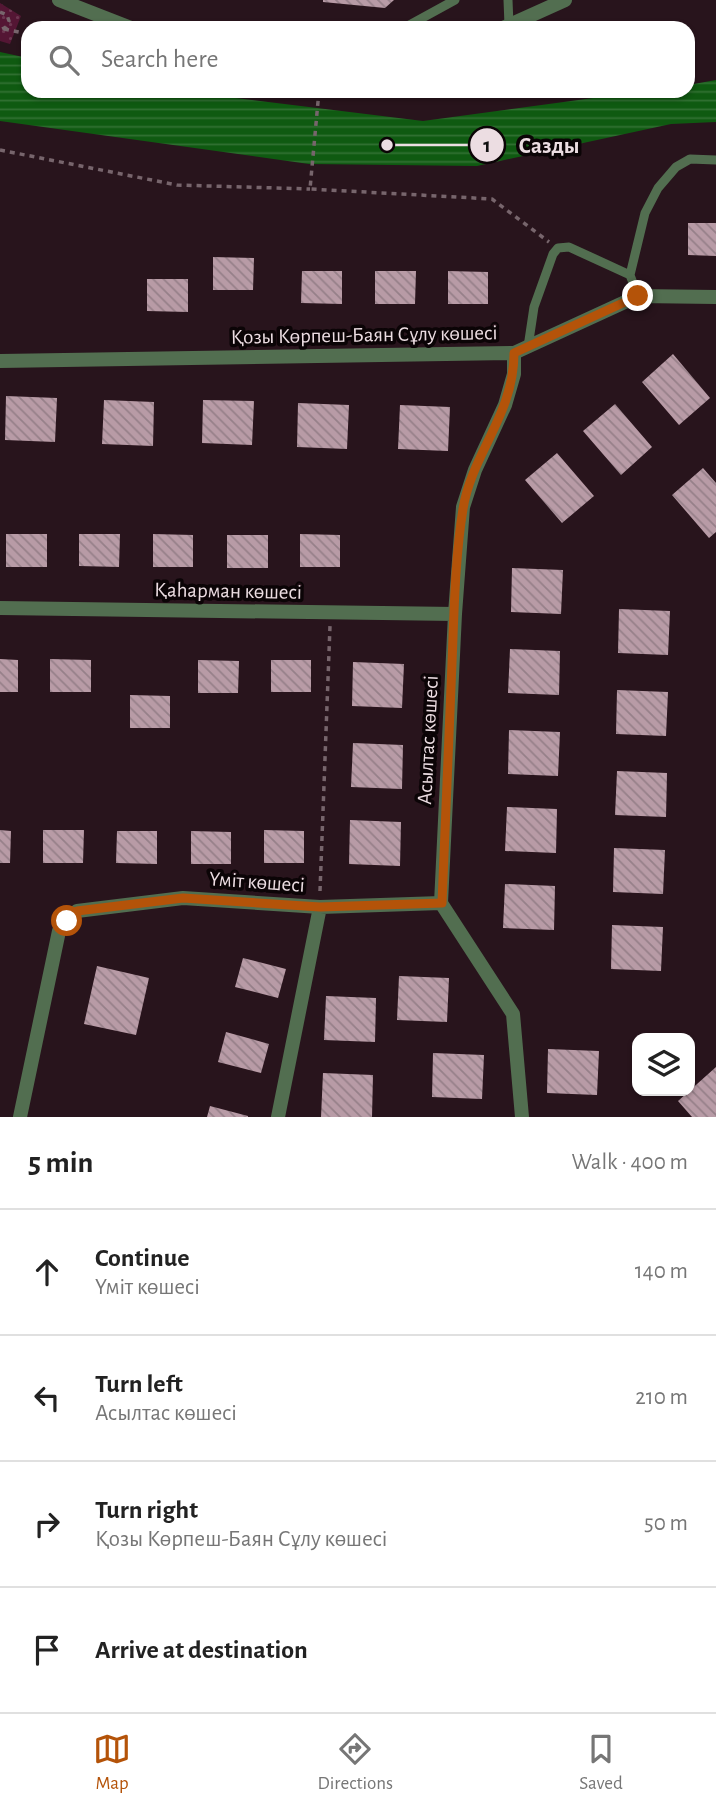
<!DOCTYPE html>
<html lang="en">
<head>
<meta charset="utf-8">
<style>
  :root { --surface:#fff; --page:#f2f2f2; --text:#222; --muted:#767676; --line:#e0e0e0; --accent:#b45309 }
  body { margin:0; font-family:"Alegreya Sans",sans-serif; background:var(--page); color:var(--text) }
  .controls { position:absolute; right:21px; bottom:21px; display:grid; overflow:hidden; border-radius:14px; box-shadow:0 2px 5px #0004 }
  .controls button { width:63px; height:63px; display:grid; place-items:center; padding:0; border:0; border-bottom:2px solid var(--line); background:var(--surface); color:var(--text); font:35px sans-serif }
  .stop { position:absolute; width:21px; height:21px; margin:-16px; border:5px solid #b45309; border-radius:50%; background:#fff }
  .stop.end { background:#b45309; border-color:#fff; box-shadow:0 2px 7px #0008 }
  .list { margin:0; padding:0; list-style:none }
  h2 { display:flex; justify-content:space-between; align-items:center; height:91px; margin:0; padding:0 28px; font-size:30px }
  h2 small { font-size:23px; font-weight:400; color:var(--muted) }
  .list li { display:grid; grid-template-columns:46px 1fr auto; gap:21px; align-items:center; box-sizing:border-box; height:126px; padding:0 28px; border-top:2px solid var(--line) }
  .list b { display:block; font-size:26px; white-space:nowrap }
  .list p { margin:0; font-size:23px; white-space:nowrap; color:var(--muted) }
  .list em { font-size:23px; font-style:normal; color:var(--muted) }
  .icon { flex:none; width:38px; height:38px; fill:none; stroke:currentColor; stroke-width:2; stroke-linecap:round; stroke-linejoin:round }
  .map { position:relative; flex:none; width:716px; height:1117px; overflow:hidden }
  .search { position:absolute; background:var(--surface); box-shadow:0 2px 5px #0004; left:21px; right:21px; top:21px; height:77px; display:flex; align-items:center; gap:18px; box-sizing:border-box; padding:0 24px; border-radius:21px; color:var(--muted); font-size:26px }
  .sheet { height:595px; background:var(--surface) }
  nav { display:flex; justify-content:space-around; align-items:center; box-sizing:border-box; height:98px; border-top:2px solid var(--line); background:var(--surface); font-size:19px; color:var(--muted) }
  nav a { display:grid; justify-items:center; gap:4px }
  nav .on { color:var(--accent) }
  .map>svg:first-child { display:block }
  .park { fill:url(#park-dots) }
  .water { fill:url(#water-rules) }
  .building { fill:url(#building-back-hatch) }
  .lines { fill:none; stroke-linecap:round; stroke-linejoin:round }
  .path { stroke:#77656c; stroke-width:3.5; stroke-dasharray:5 5; stroke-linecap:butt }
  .service { stroke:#526e50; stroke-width:9 }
  .minor { stroke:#526e50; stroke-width:14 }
  .tertiary { stroke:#526e50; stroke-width:14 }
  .route { stroke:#b45309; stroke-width:9 }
  .labels { text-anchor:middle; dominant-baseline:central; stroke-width:7; stroke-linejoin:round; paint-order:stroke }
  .street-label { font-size:21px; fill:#ecdde2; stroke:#0b0406 }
  .leader { fill:none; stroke:#ecdde2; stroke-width:2.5 }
  .callout-dot { fill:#ecdde2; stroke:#0b0406; stroke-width:2.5 }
  .mark-label { font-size:21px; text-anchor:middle; font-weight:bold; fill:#111 }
  .callout-label { font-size:23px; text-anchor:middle; font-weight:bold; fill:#ecdde2; stroke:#0b0406; stroke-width:7; stroke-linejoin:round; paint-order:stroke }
</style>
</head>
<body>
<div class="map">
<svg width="716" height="1117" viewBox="0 0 716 1117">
  <defs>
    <pattern id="park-dots" width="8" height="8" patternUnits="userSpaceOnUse" patternTransform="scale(1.75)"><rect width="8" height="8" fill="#541634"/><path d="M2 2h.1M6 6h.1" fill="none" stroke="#6d3751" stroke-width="1.8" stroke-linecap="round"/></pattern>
    <pattern id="water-rules" width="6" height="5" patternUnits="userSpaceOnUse" patternTransform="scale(1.75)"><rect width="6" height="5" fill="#0f5a11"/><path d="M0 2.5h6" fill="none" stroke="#327133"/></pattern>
    <pattern id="building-back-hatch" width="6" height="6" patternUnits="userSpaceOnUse" patternTransform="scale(1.75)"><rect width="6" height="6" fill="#b89ba6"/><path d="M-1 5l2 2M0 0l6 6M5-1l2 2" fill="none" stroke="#968089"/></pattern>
  </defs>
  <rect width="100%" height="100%" fill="#28141c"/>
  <path class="park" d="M0 3 21 16 10 44 0 41Z"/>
  <path class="water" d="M0 52 28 58V91H178L423 121 645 91H688V85L716 80V122L671 124 477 166 309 164 0 121Z"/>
  <path class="building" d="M323 0H394L385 8 323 2Z
    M688 223H716V256L688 255Z
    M213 257 254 258 253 290H213Z
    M302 271H342V304L301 303Z
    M375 271H416L415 304H375Z
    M448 271 488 272V304H448Z
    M147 279H188V312L147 311Z
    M673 354 710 398 679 425 642 382Z
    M6 396 57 398 55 442 5 440Z
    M104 400 154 402 153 446 102 444Z
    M203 400 254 401 252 445 202 443Z
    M298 403 349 405 347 449 297 447Z
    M615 404 652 447 621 475 583 431Z
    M400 405 450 407 448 451 398 449Z
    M557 453 594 496 562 523 525 480Z
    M703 468 716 483V532L709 538 672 495Z
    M6 534H47V567H6Z
    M79 534H120L119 567 79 566Z
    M153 534 193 535V567H153Z
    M300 534 340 535V567H300Z
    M227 535H268V568H227Z
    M512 568 563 570 561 614 511 612Z
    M619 609 670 611 668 655 618 653Z
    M510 649 560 651 559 695 508 693Z
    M0 659 18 660V692H0Z
    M50 659 91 660V692H50Z
    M198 660 239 661 238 693H198Z
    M271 660H311V692H271Z
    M353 662 404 664 402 708 352 706Z
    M617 690 668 692 666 736 616 734Z
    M130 695 170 696V728H130Z
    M509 730 560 732 558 776 508 774Z
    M353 743 403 745 402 789 351 787Z
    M617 771 667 773 666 817 615 815Z
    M507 807 557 809 556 853 505 851Z
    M350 820 401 822 400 866 349 864Z
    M0 830 11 831 10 863H0Z
    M43 830H84L83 863H43Z
    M264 830 304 831V863H264Z
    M117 831H157V864L116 863Z
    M191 831 231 832V864H191Z
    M614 848 665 850 663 894 613 892Z
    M505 884 555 886 554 930 503 928Z
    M612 925 663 927 661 971 611 969Z
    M243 958 286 969 278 998 235 987Z
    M97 966 149 978 136 1035 84 1024Z
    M399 976 449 978 447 1022 397 1020Z
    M326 996 376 998 375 1042 324 1040Z
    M226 1032 269 1044 261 1073 218 1062Z
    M548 1049 599 1051 597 1095 547 1093Z
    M433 1053 484 1055 482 1099 432 1097Z
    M716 1067V1117H692L678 1101Z
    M323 1073 373 1075 372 1117H321Z
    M210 1106 248 1116V1117H207Z"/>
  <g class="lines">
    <path class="path" d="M0 12 7 15 9 21 6 27 0 30
      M4 29 28 34
      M319 91 310 189 492 199 549 242
      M0 150 177 185 310 189
      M320 891 330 626"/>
    <path class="service" d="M508 0 509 25
      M404 28 455 0
      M638 296 630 275 645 213 658 188 676 167 690 159 716 160
      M528 347 534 307 553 254 558 248 569 247 630 275"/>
    <path class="minor" d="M514 353V374L505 405 475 470 463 507 455 614 441 903 513 1014 522 1117
      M0 361 514 353 638 296 716 297
      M0 608 455 614
      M20 1117 59 931 77 911 183 898 320 907 441 903
      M278 1117 320 907"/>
    <path class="tertiary" d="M59 0 131 28
      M503 28 565 0"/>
  </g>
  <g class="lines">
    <path class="route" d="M67 921 77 911 183 898 320 907 442 903C445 823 449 743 452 663 454 614 455 557 463 509 472 453 514 415 514 353L638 296"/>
  </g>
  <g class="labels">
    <g class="street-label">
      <text transform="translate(364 335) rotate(-1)">Қозы Көрпеш-Баян Сұлу көшесі</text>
      <text transform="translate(228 591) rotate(1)">Қаһарман көшесі</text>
      <text transform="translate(428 740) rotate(-87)">Асылтас көшесі</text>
      <text transform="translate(257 882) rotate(4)">Үміт көшесі</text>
    </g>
  </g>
  <path class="leader" d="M387 145L487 145"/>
  <g class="callout-dot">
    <circle cx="387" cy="145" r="7"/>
    <circle cx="487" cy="145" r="18"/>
  </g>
  <g class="mark-label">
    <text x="487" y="152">1</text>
  </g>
  <g class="callout-label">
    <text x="549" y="153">Сазды</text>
  </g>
</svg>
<div class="controls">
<button><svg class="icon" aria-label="layers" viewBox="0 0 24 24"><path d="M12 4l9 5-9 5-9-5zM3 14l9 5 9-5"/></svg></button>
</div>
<div class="stop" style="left:67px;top:921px"></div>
<div class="stop end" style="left:638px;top:296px"></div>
<div class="search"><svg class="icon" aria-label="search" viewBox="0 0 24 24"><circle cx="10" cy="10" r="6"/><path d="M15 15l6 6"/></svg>Search here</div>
</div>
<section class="sheet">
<h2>5 min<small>Walk · 400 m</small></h2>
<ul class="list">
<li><svg class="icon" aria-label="ahead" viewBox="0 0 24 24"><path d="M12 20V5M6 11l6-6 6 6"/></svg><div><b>Continue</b><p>Үміт көшесі</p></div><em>140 m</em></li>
<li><svg class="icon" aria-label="left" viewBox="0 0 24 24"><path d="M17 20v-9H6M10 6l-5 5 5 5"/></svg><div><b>Turn left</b><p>Асылтас көшесі</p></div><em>210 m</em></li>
<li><svg class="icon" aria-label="right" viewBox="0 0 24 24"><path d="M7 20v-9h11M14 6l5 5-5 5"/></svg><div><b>Turn right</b><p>Қозы Көрпеш-Баян Сұлу көшесі</p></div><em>50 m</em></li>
<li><svg class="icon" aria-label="arrive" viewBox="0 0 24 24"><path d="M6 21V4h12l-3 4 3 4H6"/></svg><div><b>Arrive at destination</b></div></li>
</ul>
</section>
<nav>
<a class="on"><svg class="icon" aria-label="map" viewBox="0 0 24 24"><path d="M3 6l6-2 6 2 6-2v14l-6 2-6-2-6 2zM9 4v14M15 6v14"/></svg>Map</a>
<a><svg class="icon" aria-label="directions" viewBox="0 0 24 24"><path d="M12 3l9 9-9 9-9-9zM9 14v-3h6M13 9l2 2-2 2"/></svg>Directions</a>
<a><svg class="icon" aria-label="saved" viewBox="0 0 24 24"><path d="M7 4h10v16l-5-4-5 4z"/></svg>Saved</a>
</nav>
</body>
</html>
